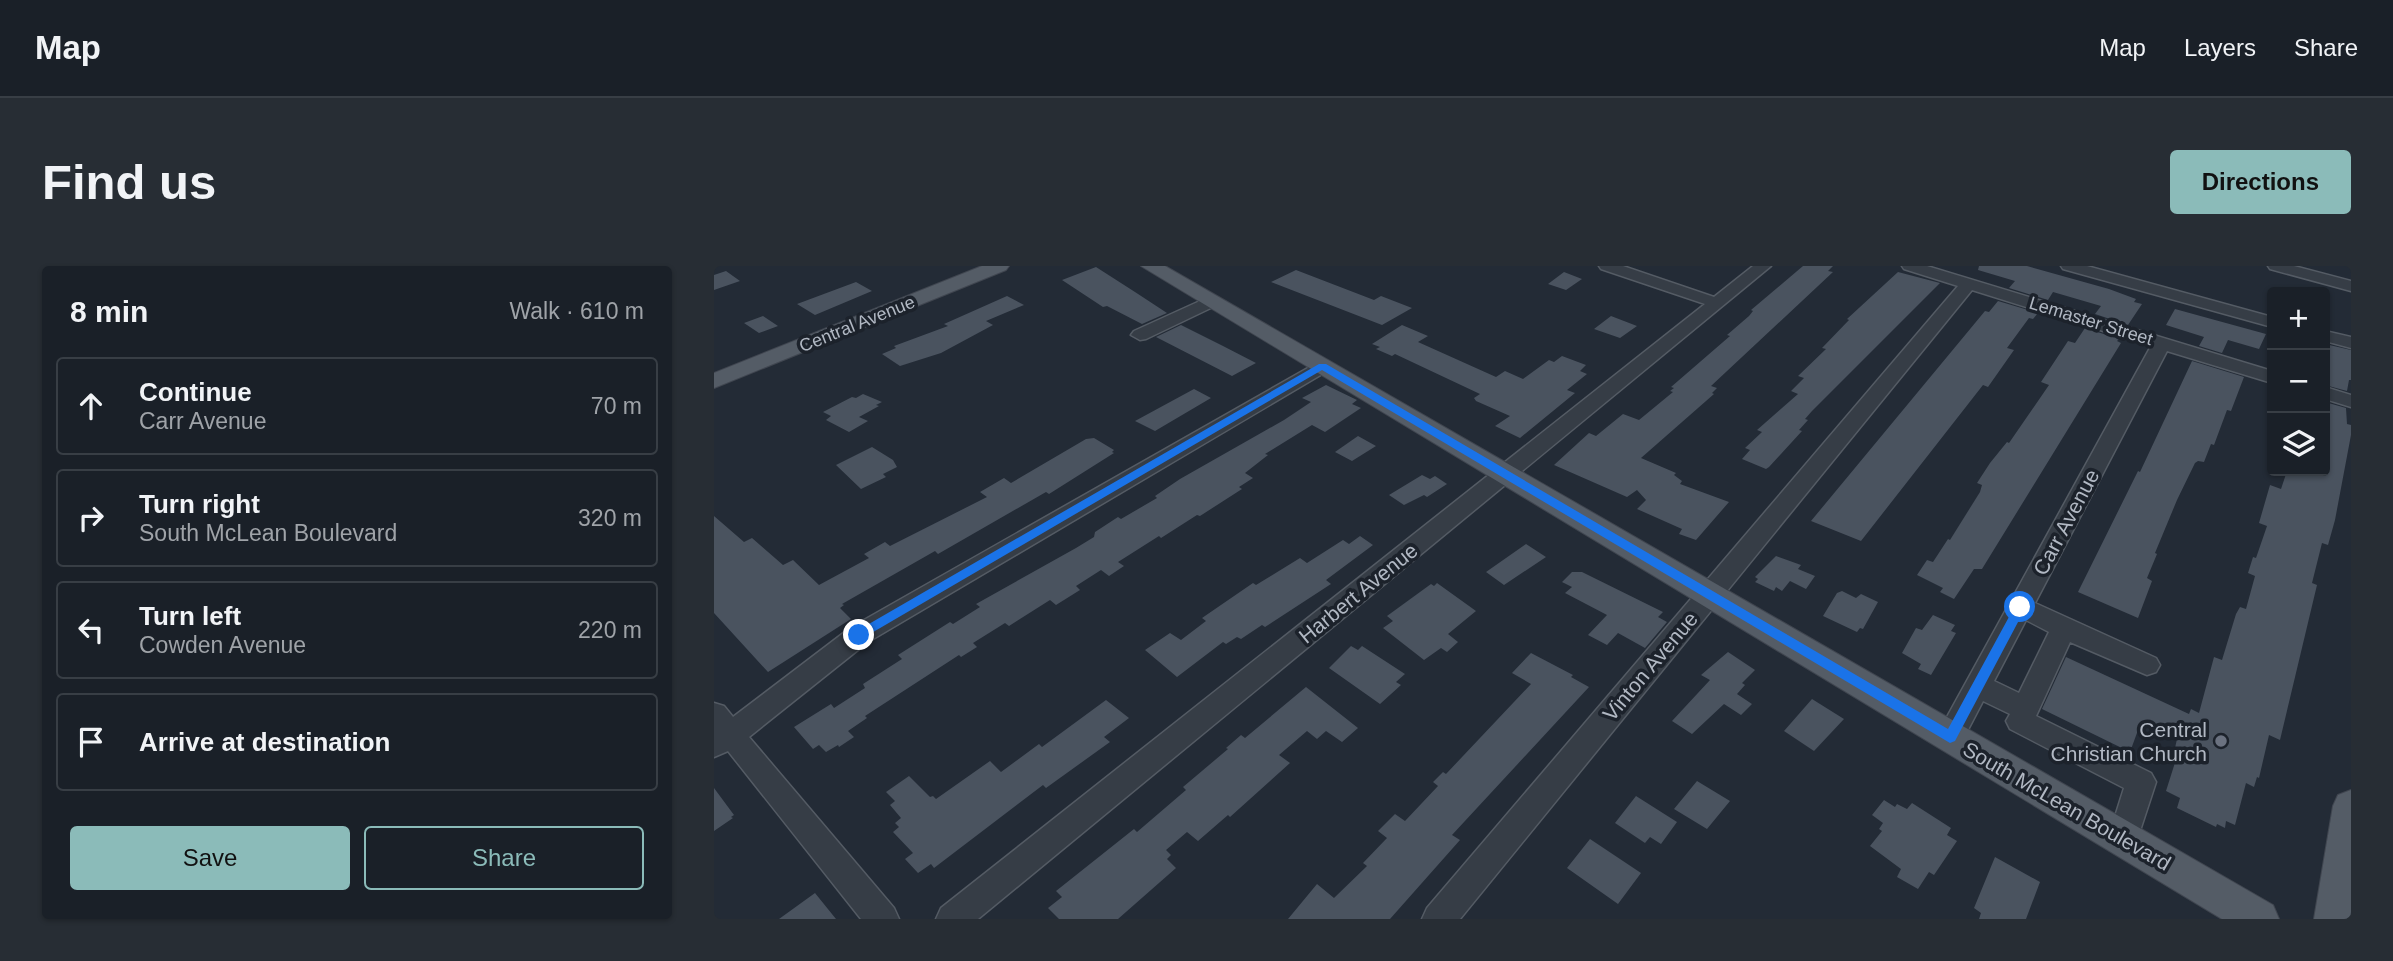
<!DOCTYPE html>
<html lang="en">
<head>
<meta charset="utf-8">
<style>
  :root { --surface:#1a2028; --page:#272d34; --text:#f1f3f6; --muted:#9fa3a8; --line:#383e45; --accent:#8bbbb9 }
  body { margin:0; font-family:Helvetica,sans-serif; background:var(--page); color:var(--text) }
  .controls { position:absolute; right:21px; top:21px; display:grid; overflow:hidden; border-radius:7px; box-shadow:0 2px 5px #0004 }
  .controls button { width:63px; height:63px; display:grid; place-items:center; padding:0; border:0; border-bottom:2px solid var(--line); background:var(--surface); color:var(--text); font:35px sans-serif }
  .stop { position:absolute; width:21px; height:21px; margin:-16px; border:5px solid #1a73e8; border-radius:50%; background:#fff }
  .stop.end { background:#1a73e8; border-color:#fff; box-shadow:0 2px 7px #0008 }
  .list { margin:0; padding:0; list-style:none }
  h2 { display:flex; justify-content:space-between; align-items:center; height:91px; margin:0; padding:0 28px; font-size:30px }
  h2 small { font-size:23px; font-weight:400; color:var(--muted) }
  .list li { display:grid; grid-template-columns:46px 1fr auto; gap:21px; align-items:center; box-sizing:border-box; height:98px; margin:0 14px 14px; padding:0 14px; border:2px solid var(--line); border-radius:7px }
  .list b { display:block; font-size:26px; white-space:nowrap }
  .list p { margin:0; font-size:23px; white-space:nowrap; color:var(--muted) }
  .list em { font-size:23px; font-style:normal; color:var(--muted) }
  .actions { display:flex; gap:14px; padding:21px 28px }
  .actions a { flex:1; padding:16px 0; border:2px solid var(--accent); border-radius:7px; text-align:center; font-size:24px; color:var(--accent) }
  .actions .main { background:var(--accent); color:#111 }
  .icon { flex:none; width:38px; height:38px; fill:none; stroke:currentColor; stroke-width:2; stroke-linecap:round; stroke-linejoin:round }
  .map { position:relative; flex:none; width:1637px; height:653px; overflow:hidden; border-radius:7px }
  header { display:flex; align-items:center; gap:42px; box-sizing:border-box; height:98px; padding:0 35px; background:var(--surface); border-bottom:2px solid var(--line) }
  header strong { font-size:33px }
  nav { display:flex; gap:38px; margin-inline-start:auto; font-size:24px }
  .intro { display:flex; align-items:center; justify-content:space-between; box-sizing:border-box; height:168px; padding:0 42px }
  h1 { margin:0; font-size:49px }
  .button { padding:18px 32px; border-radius:7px; background:var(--accent); color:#111; font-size:24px; font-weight:700 }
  main { display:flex; gap:42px; padding:0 42px }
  aside { flex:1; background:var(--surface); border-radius:7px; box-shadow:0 2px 5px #0004 }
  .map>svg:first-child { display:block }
  .building { fill:#4a535f }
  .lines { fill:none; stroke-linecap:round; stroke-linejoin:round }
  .minor-casing { stroke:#545b64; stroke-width:3 }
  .major-casing { stroke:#404650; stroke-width:2 }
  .minor { fill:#363d46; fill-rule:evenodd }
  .major { fill:#545c66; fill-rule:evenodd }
  .route { fill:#1a73e8 }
  .worship-dot { fill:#6b7280; stroke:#1c222b; stroke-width:2.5 }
  .labels { text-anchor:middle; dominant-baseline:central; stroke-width:7; stroke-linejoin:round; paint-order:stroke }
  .far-street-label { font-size:18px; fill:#b1b8c3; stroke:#1c222b }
  .street-label { font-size:21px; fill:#b1b8c3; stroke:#1c222b }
  .poi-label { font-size:21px; fill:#b1b8c3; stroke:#1c222b; text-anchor:end }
</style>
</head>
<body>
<header>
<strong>Map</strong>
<nav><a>Map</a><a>Layers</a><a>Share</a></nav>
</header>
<div class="intro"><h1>Find us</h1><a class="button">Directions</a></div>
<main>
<aside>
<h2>8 min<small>Walk · 610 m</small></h2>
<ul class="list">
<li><svg class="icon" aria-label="ahead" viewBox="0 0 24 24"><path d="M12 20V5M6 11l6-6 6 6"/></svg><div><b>Continue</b><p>Carr Avenue</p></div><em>70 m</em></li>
<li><svg class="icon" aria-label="right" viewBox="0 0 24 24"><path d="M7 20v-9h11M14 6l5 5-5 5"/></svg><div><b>Turn right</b><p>South McLean Boulevard</p></div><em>320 m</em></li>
<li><svg class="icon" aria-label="left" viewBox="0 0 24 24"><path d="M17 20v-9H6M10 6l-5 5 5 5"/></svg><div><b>Turn left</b><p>Cowden Avenue</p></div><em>220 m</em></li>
<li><svg class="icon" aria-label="arrive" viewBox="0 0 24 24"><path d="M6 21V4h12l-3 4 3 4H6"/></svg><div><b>Arrive at destination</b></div></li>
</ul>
<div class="actions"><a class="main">Save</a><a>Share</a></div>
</aside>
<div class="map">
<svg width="1637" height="653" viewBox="0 0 1637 653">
  <rect width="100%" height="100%" fill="#232b36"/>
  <path class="building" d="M1089 0H1119L1114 5 1119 6 997 120 1003 122 998 127 1000 128 927 192 962 207 960 209 968 215 966 218 1015 236 982 274 965 268 968 263 923 243 932 234 923 224 913 231 840 199 875 167 882 170 909 148 925 154 959 126 956 125 960 122 957 121 1016 70 1013 69 1035 50 1039 45 1037 44Z
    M1265 0H1313L1395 23 1422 33 1420 36 1428 38 1414 59 1381 48 1387 40 1339 26 1334 34 1295 22 1301 15 1264 4Z
    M382 1 421 26 453 47 428 58 393 40 389 41 348 14Z
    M582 4 660 34 667 30 698 42 668 59 557 16Z
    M12 5 26 15 0 24V9Z
    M850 6 868 13 852 24 834 18Z
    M1184 6 1226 17 1098 145 1091 153 1094 154 1085 164 1088 165 1055 201 1052 203 1028 193 1036 184 1031 182 1048 166 1043 164 1084 128 1077 125 1090 112 1084 110 1112 83 1108 82 1135 54 1133 53Z
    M142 16 158 25 101 49 83 38Z
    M293 30 310 39 272 55 279 59 227 87 186 100 168 88 182 82 180 80 234 60 230 58Z
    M1284 35 1324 47 1319 53 1315 52 1293 82 1300 84 1274 121 1269 119 1147 275 1097 255 1271 45 1275 46Z
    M1461 43 1501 54 1552 68 1545 83 1514 74 1508 87 1485 80 1490 71 1452 59Z
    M49 50 64 60 45 67 30 57Z
    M897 50 923 60 906 72 880 63Z
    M467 59 509 80 542 97 518 110 442 71Z
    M688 59 714 70 704 76 782 111 791 105 809 113 835 94 840 96 848 90 872 99 866 105 873 108 853 124 861 127 806 172 781 160 796 150 762 135 760 132 766 128 681 88 678 90 662 83 666 81 658 78Z
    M1371 62 1405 73 1403 75 1407 77 1268 303H1260L1240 333 1226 326 1229 322 1203 309 1213 294 1219 296 1234 273 1236 274 1266 226 1268 219 1263 217 1276 197 1293 176 1295 177 1335 119 1327 116 1354 75 1361 77Z
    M1611 78 1637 84V114H1635L1633 125 1611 119Z
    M1478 95 1530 111 1517 145 1513 144 1500 179 1497 178 1490 196 1484 195 1481 197 1463 234 1441 287 1443 288 1433 312 1438 315 1424 352 1364 326 1424 205 1426 206Z
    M612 119 643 134 638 138 647 142 611 166 598 159 551 188 554 189 531 207 539 212 525 221 528 223 486 250 483 249 447 272 445 270 404 296 410 300 395 310 387 304 362 320 366 324 342 339 336 334 295 360 291 357 259 377 263 381 247 391 245 389 151 450 153 452 134 465 140 471 125 481 124 479 112 486 105 479 99 483 80 461 117 438 120 442 151 422 149 418 188 393 184 389 236 356 239 358 266 341 262 338 362 282 380 271 381 266 404 251 407 253 443 232 441 230 466 213 570 154 597 136 588 132Z
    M480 123 497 132 441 165 421 155Z
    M149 128 168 136 162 139 165 140 145 151 154 155 135 166 112 154 117 150 109 146 138 131 142 132Z
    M1611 136 1632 142 1633 158 1637 159V169L1621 254 1614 279 1608 277 1598 317 1603 319 1566 474 1555 469 1545 512 1543 511 1540 521 1532 517 1521 559 1512 555 1511 562 1503 558 1502 561 1463 542 1466 532 1452 525 1465 484 1461 482 1463 473 1427 456 1416 486 1328 443 1352 391 1475 448 1477 443 1485 447 1500 391 1508 394 1522 348 1526 341 1532 343 1541 310 1534 307 1539 291 1542 292 1553 260 1545 257 1556 219 1567 223 1573 205H1611Z
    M644 170 662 180 638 195 621 186Z
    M380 172 400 184 398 186 400 187 335 228 332 226 224 288 221 285 128 338 130 339 126 342 137 353 54 406 0 347V250L30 276 38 272 69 299 79 294 105 319 155 292 150 288 171 276 176 280 273 231 266 226 290 212 297 217 372 173Z
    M158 181 179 194 183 201 169 208 172 211 147 223 122 199Z
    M708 209 716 213 721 210 733 218 713 231 710 229 690 239 675 229Z
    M646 270 659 279 612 314 617 318 551 361 548 359 527 373 523 371 512 378 509 376 463 411 431 384 456 367 467 374 492 355 488 352 539 317 542 319 586 292 593 297 629 274 635 278Z
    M812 278 832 291 790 319 772 306Z
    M1062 290 1087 299 1084 303 1101 310 1092 323 1076 315 1068 325 1062 321 1060 325 1041 316 1044 313 1041 311Z
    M858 306H868L949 346 944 351 953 356 931 382 904 367 893 379 874 369 893 349 851 327 858 321 848 316Z
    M723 317 762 345 734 368 744 376 733 386 727 382 710 394 669 362 679 355 673 350 717 318 720 320Z
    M1128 325 1142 332 1147 328 1164 336 1149 363 1146 362 1143 366 1109 350 1123 327Z
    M1219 349 1241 359 1237 365 1242 367 1217 409 1204 403 1207 398 1188 387 1202 362 1208 364Z
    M637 380 644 384 648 380 691 408 682 416 687 419 666 438 615 402Z
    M1014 386 1041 404 1028 417 1031 419 1023 428 1038 438 1027 449 1010 438 978 468 958 455 996 414 987 409Z
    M817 387 859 409 857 411 875 421 738 569 746 574 676 653H574L603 618 620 632 653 600 649 597 673 572 664 565 681 548 691 555 724 520 719 516 729 506 732 508 817 418 798 407Z
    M592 421 644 462 628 476 612 465 603 473 593 465 565 489 576 497 516 551 514 549 484 575 473 566 452 584 457 589 453 593 462 602 404 653H345L334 642 348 631 342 625 420 563 423 566 472 524 469 521 514 483 512 482 527 469 531 472Z
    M1098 433 1130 453 1100 485 1070 465Z
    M392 434 415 452 390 471 396 476 332 522 329 519 220 602 217 598 204 607 191 593 199 587 179 566 185 561 181 557 187 552 176 539 181 535 172 526 195 510 216 531 219 530 222 533 276 495 287 506 325 478 328 481Z
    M983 515 1016 535 993 563 960 543Z
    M0 522 20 549 17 551 19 552 0 565Z
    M922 530 963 556 947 578 936 571 931 577 901 557Z
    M1170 534 1181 541 1183 538 1193 543 1198 537 1237 562 1233 569 1243 575 1220 609 1215 606 1204 623 1183 611 1187 603 1156 580 1168 565 1165 563 1169 557 1158 549Z
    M876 573 927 607 904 638 853 602Z
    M1281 591 1326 616 1312 653H1265L1267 647 1260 642Z
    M101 627 122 653H65Z"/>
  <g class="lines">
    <g class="minor-casing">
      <path id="minor" d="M885 0H909L1000 31 1039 0H1057L264 653H222L227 642 991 38 887 3Z
        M1188 0H1213L1558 105V117L1453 85 1321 337 1442 392 1446 399 1442 406 1433 409 1356 376 1322 450 1437 507 1442 516 1420 583 1409 587 1398 583 1394 573 1410 522 1296 463 1292 455 1296 448 1269 435 1246 479 1236 483 1226 479 1222 471 1437 80 1258 24 746 653H708L713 642 1244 20 1190 3ZM1312 354 1335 366 1305 427 1280 415Z
        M1347 0H1373L1558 51V61L1349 3Z
        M1554 0H1580L1637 15V25L1556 3Z
        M497 30 505 35 503 39 432 73 426 74 417 69 420 65Z
        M1611 65 1637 71V82L1611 75Z
        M608 94 617 100 615 104 154 376 35 471 180 642 185 653H147L14 485 0 491V437L10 440 19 451 136 362Z
        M1611 121 1637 129V141L1611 133Z"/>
    </g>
    <g class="major-casing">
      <path id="major" d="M268 0H295L292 4 0 122V107Z
        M427 0H451L1559 639 1565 653H1508Z
        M1637 524V653H1600L1619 540 1624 529Z"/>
    </g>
    <use href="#minor" class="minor"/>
    <use href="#major" class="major"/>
  </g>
  <path class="route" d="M605 98H612L1234 463 1302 338 1306 337 1312 341 1241 475 1236 477 608 104 149 372H141V366Z"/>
  <circle class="worship-dot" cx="1507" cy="475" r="7"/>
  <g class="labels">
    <g class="far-street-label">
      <text transform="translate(1377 55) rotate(17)">Lemaster Street</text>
      <text transform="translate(143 58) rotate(-22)">Central Avenue</text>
    </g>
    <g class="street-label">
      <text transform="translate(1352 256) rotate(-62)">Carr Avenue</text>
      <text transform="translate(644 327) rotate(-39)">Harbert Avenue</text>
      <text transform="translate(936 400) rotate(-50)">Vinton Avenue</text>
      <text transform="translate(1353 540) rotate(30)">South McLean Boulevard</text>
    </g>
    <g class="poi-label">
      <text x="1493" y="463">Central<tspan x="1493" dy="24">Christian Church</tspan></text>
    </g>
  </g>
</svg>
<div class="controls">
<button>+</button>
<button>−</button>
<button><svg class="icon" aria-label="layers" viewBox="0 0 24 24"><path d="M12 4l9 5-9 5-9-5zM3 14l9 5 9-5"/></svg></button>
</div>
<div class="stop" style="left:1306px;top:341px"></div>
<div class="stop end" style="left:145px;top:369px"></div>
</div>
</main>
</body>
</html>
